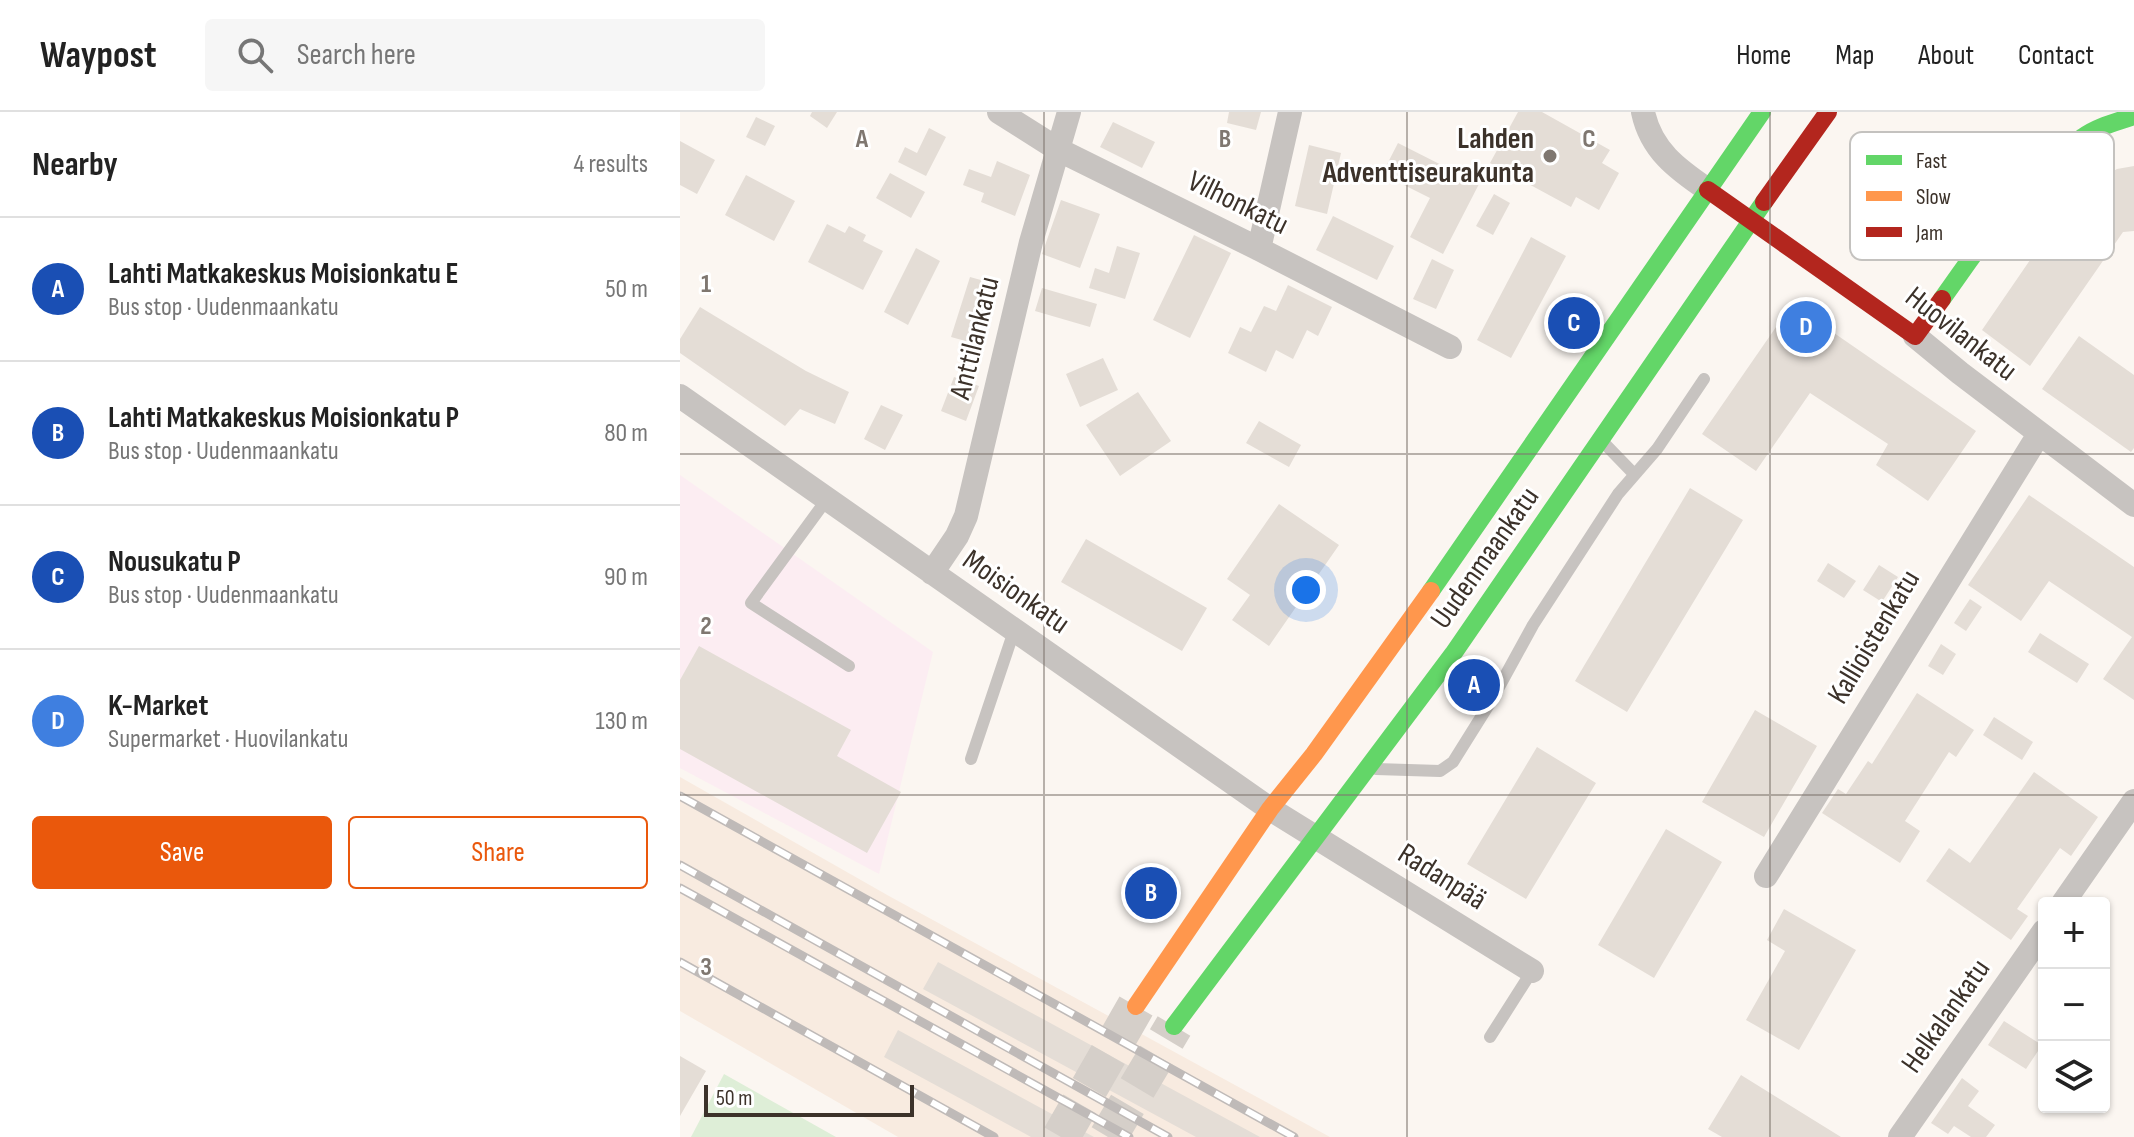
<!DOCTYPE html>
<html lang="en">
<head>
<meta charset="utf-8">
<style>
  :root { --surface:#fff; --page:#f6f6f6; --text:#222; --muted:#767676; --line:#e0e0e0; --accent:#ea580c }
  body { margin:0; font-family:"Sofia Sans Condensed",sans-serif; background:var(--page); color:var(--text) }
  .controls { position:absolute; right:24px; bottom:24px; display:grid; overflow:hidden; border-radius:8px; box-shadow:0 2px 6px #0004 }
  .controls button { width:72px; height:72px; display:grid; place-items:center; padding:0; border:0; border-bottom:2px solid var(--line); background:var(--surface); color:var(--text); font:40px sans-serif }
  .scale { position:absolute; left:24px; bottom:20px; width:210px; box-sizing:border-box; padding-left:8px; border:4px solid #3c322a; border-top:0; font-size:22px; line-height:28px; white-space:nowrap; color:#3c322a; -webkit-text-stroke:6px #fff; paint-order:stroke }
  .you { position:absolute; left:626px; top:478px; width:28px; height:28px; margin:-20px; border:6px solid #fff; border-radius:50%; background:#1a73e8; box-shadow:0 0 0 12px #1a73e833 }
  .badge { display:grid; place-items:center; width:52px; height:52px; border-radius:50%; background:var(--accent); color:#fff; font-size:26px; font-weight:700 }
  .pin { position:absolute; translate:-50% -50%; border:4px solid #fff; box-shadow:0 2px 8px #0006 }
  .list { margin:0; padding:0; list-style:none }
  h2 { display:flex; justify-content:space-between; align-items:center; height:104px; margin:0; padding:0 32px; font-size:34px }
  h2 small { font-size:26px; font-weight:400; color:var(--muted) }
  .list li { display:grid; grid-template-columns:52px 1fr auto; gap:24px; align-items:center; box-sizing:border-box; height:144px; padding:0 32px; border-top:2px solid var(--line) }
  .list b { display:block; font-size:30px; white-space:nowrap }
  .list p { margin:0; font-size:26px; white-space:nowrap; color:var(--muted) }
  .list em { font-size:26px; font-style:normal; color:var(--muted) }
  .actions { display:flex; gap:16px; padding:24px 32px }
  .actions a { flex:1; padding:18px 0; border:2px solid var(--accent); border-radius:8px; text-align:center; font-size:28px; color:var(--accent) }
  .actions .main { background:var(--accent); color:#fff }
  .icon { flex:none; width:44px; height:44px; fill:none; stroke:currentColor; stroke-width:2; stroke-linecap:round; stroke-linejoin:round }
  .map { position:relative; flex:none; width:1454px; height:1025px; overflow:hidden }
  header { display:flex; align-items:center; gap:48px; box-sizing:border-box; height:112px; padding:0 40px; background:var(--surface); border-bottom:2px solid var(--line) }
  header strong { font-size:38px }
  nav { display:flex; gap:44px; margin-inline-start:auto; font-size:28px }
  .search { width:560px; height:72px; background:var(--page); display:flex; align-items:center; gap:20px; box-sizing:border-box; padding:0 28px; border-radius:8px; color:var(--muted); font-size:30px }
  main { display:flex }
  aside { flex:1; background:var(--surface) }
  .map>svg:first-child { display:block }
  .commercial { fill:#fcedf2 }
  .built { fill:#f8ebe0 }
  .green { fill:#deeed7 }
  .building { fill:#e4ddd6 }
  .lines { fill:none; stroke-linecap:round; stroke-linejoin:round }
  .primary-tunnel { stroke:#d5cfc9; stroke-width:38; stroke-dasharray:38 19; stroke-linecap:butt }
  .lane { stroke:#c7c3c0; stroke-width:12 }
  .street { stroke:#c7c3c0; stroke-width:24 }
  .fast { stroke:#63d668; stroke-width:18 }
  .slow { stroke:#ff974d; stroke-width:18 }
  .jam { stroke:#b3261e; stroke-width:18 }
  .rail-casing { stroke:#bfbab8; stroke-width:9 }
  .rail { stroke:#fff; stroke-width:6; stroke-dasharray:18; stroke-linecap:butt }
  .grid { fill:none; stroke:#7f7770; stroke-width:2; stroke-opacity:0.55 }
  .poi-dot { fill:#7f7770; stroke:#fff; stroke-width:3 }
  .labels { text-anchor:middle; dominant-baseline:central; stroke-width:6; stroke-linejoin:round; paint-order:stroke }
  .poi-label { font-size:30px; font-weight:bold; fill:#3c322a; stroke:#fff; text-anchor:end }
  .street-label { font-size:30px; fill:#3c322a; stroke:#fff }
  .key { fill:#fff; stroke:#c4c2bf; stroke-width:2 }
  .key-label { font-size:22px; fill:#3c322a }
  .grid-label { font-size:26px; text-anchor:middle; font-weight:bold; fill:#7f7770; stroke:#fff; stroke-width:6; stroke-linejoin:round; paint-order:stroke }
</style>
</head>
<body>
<header>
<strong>Waypost</strong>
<div class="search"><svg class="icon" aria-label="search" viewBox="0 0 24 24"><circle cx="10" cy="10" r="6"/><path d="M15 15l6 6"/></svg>Search here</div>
<nav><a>Home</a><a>Map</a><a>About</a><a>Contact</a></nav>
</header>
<main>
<aside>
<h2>Nearby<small>4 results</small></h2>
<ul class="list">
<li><span class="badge" style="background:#1a4fb4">A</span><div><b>Lahti Matkakeskus Moisionkatu E</b><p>Bus stop · Uudenmaankatu</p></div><em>50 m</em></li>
<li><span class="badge" style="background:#1a4fb4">B</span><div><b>Lahti Matkakeskus Moisionkatu P</b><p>Bus stop · Uudenmaankatu</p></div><em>80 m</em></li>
<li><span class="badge" style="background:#1a4fb4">C</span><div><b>Nousukatu P</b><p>Bus stop · Uudenmaankatu</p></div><em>90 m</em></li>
<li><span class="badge" style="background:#3f7fe0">D</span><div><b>K-Market</b><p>Supermarket · Huovilankatu</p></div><em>130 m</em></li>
</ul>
<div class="actions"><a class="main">Save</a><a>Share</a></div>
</aside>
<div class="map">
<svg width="1454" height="1025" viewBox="0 0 1454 1025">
  <rect width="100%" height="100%" fill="#fbf6f1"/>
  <path class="commercial" d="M0 363 253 540 199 762 0 656Z"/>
  <path class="built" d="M0 665 209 784 650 1025H218L0 899Z"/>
  <path class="green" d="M44 962 156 1025H11Z"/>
  <path class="building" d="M132 0H157L147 16 130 4Z
    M549 0H581L576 18 547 11Z
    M838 0H862L930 38 922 51 939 61 919 98 896 85 891 95 810 51Z
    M76 5 95 14 85 34 66 25Z
    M433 10 475 30 462 56 420 35Z
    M249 16 266 25 246 64 218 50 225 35 237 41Z
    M0 29 35 48 17 82 0 73Z
    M718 31 799 72 763 142 730 125 750 86 702 62Z
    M629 33 661 41 647 102 615 94Z
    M317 49 350 63 335 104 301 90 304 81 283 73 289 57 311 65Z
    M1454 54V119L1443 120 1350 254 1302 218 1396 81 1437 57Z
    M210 61 245 80 231 106 196 86Z
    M66 63 115 89 94 129 45 103Z
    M814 82 830 91 813 123 796 114Z
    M381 88 420 102 400 156 362 142Z
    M653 104 714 134 697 168 636 138Z
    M147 112 165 121 169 114 186 123 183 129 203 139 183 178 128 150Z
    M514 123 551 141 510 226 473 208Z
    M851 125 886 144 831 246 797 228Z
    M437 134 460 141 445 187 409 176 415 156 429 161Z
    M236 136 260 149 228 213 204 200Z
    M752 147 774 158 756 197 733 187Z
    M290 165 319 173 300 233 271 225Z
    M608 173 652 195 638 224 627 218 613 247 596 238 586 260 548 241 560 215 571 220 584 194 596 199Z
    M362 176 417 192 410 215 355 199Z
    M1112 192 1296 319 1248 389 1196 353 1208 332 1130 281 1076 359 1022 322Z
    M20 195 126 259 169 280 155 312 120 297 105 314 0 241V227Z
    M1399 224 1454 263V336L1451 340 1362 277Z
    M423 246 438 278 400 295 386 262Z
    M274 265 299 274 286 309 261 299Z
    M458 280 491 329 440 364 406 313Z
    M201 293 223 303 205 338 184 327Z
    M579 309 621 333 609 355 566 331Z
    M1010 376 1063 408 947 600 895 569Z
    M1349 383 1454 455V588L1423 567 1452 525 1369 469 1341 509 1288 473Z
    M599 392 659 433 589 534 552 508 570 483 547 467Z
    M406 427 527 496 502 539 381 470Z
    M1148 451 1176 469 1164 486 1137 469Z
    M1199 453 1218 465 1202 490 1183 478Z
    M1290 487 1302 495 1286 519 1274 511Z
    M1360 521 1409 552 1397 571 1348 540Z
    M1261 532 1276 542 1263 563 1248 554Z
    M19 534 171 618 157 644 221 680 187 741 0 637V568Z
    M1237 581 1294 618 1276 645 1269 640 1225 709 1240 719 1220 751 1142 701 1158 677 1166 682 1188 649 1192 652Z
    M1075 598 1137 634 1084 725 1022 690Z
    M1314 605 1353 630 1342 648 1303 623Z
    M857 635 916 671 846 787 787 752Z
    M1354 660 1418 705 1391 744 1380 736 1337 797 1348 804 1331 828 1246 769 1269 736 1290 751Z
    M986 717 1042 750 974 866 918 833Z
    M1104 797 1176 838 1119 938 1066 908 1105 839 1087 828Z
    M258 850 580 1025H516L243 877Z
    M1324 909 1362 933 1346 957 1308 933Z
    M218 918 414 1025H351L204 945Z
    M0 944 26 959 0 1004Z
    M1061 963 1161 1025H1042L1028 1017Z
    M1282 966 1299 979 1288 994 1315 1013 1306 1025H1291L1274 1014 1268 1022 1251 1011Z"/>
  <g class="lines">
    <path class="primary-tunnel" d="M381 1025 456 894
      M428 1025 494 914"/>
    <path class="lane" d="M1281 122 1298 134
      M923 330 954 362
      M147 387 71 491 169 554
      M291 647 334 519
      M696 657 760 659 773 650 813 586 853 513 938 382 977 337 1024 267
      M810 925 852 859"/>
    <path class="street" d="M319 0 379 38 579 137 770 235
      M963 0C971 38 997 57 1028 78
      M579 137 610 0
      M1235 224 1280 261 1454 393
      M0 284 590 697 852 859
      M252 461 277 424 286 404 351 130 389 0
      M1086 764 1359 322
      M1383 791 1454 689
      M1220 1025 1364 819"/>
    <path class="fast" d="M1262 187C1303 130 1344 65 1403 25 1418 14 1437 10 1454 4
      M751 479 1082 0
      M494 914 773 542 1084 90"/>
    <path class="slow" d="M456 894 590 697 634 642 751 479"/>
    <path class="jam" d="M1028 78 1235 224 1262 187
      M1084 90 1148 0"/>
    <g class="rail-casing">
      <path id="rail" d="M0 684 614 1025
        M0 753 488 1025
        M0 776 449 1025
        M0 850 314 1025"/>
    </g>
    <use href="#rail" class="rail"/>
  </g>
  <path class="grid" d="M364 0V1025M727 0V1025M1090 0V1025M0 342H1454M0 683H1454"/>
  <circle class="poi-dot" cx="870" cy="44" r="8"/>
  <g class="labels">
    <g class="poi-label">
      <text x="854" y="27">Lahden<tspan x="854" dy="34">Adventtiseurakunta</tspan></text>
    </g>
    <g class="street-label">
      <text transform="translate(558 91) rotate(26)">Vilhonkatu</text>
      <text transform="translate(1281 222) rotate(38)">Huovilankatu</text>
      <text transform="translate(295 226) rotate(-76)">Anttilankatu</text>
      <text transform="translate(805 446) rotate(-55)">Uudenmaankatu</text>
      <text transform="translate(336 480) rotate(35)">Moisionkatu</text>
      <text transform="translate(1194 525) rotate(-59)">Kallioistenkatu</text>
      <text transform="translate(762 765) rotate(32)">Radanpää</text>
      <text transform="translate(1266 904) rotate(-55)">Helkalankatu</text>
    </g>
  </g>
  <rect x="1170" y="20" width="264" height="128" rx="12" class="key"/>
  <rect x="1186" y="43" width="36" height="10" fill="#63d668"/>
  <rect x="1186" y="79" width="36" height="10" fill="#ff974d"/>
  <rect x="1186" y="115" width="36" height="10" fill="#b3261e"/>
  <g class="key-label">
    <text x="1236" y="56">Fast</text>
    <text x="1236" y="92">Slow</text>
    <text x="1236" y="128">Jam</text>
  </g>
  <g class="grid-label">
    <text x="182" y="35">A</text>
    <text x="545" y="35">B</text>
    <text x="909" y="35">C</text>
    <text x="26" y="180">1</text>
    <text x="26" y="522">2</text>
    <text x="26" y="863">3</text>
  </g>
</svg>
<div class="controls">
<button>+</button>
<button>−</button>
<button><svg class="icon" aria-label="layers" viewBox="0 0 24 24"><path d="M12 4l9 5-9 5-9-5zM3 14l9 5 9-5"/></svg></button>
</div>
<div class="scale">50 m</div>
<div class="you"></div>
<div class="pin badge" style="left:794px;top:573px;background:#1a4fb4">A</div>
<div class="pin badge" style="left:471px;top:781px;background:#1a4fb4">B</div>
<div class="pin badge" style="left:894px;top:211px;background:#1a4fb4">C</div>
<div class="pin badge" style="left:1126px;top:215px;background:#3f7fe0">D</div>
</div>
</main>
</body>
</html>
